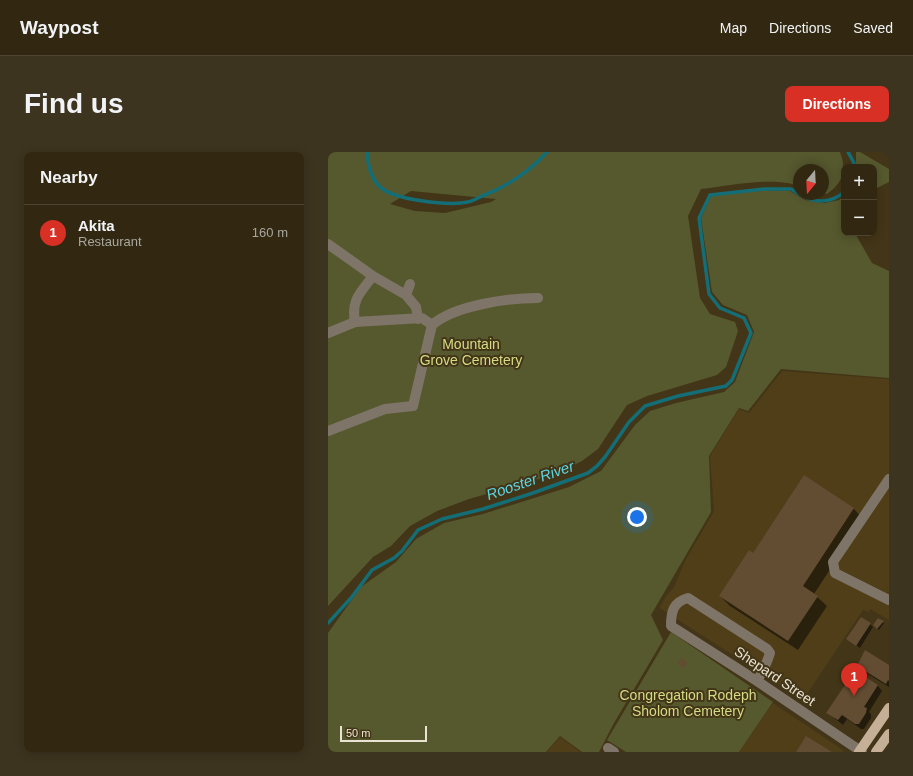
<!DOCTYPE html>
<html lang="en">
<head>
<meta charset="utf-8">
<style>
  :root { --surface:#322811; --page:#3d341f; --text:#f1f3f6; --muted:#a8a69f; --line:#4d4431; --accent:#d93025 }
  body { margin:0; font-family:Helvetica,sans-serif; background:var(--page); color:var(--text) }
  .controls { position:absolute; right:12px; top:12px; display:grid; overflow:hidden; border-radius:8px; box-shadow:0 2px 10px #0003 }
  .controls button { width:36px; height:36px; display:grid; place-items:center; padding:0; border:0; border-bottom:1px solid var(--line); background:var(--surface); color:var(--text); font:20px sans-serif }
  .compass { position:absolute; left:465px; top:12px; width:36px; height:36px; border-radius:50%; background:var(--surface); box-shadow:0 2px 10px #0003; rotate:198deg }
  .scale { position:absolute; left:12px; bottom:10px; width:87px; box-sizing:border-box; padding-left:4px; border:2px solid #ebe3d2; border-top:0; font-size:11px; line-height:14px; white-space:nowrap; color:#ebe3d2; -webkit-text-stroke:3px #433517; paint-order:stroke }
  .you { position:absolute; left:309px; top:365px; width:14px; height:14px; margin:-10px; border:3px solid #fff; border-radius:50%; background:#1a73e8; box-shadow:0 0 0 6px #1a73e833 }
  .badge { display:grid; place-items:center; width:26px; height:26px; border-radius:50%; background:var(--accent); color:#fff; font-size:13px; font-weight:700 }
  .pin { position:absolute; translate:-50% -33px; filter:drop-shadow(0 1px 2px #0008) }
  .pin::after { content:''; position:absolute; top:21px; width:14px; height:12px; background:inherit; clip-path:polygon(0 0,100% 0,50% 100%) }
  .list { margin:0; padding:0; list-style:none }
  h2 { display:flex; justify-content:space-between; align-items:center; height:52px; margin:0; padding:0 16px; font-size:17px }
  h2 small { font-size:13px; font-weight:400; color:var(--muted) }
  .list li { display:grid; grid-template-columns:26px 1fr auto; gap:12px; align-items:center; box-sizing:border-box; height:56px; padding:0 16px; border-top:1px solid var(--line) }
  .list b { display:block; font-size:15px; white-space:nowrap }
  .list p { margin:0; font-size:13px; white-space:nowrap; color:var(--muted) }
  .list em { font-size:13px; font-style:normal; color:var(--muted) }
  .map { position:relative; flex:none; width:561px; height:600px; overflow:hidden; border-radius:8px }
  header { display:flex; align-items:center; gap:24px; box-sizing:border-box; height:56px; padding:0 20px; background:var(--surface); border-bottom:1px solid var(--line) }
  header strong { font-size:19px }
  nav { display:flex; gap:22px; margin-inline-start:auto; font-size:14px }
  .intro { display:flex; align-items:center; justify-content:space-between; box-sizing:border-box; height:96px; padding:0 24px }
  h1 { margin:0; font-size:28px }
  .button { padding:10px 18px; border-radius:8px; background:var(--accent); color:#fff; font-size:14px; font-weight:700 }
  main { display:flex; gap:24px; padding:0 24px }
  aside { flex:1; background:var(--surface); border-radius:8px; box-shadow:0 2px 10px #0003 }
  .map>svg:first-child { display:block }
  .built { fill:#4f3e18 }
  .green { fill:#56592e; fill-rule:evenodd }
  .shadow { fill:#0007 }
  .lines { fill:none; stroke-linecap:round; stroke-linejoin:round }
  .stream { stroke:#136e77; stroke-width:3.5 }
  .building { fill:#624c32 }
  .minor { stroke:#7f7468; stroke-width:10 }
  .major { stroke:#c5af97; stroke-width:10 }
  .labels { text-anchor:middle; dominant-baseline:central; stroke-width:4; stroke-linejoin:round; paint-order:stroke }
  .park-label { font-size:14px; fill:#d4db85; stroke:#433517 }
  .street-label { font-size:14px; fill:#ebe3d2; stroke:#433517 }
  .water-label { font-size:15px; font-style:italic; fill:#5bd5e4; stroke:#433517 }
</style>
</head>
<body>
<header>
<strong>Waypost</strong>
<nav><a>Map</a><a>Directions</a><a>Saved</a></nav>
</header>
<div class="intro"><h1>Find us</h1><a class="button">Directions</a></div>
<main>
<aside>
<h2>Nearby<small></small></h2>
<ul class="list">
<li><span class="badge">1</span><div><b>Akita</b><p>Restaurant</p></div><em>160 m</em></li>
</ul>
</aside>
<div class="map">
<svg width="561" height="600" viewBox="0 0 561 600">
  <rect width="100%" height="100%" fill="#433517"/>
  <path class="built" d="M454 219 561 227V468L542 457 541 460 535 458 475 548 333 457 332 455 338 444 346 435 357 409 386 359 382 304 411 257 421 261Z
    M445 551 515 598 516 600H411Z
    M232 585 252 600H219Z"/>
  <path class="green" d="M0 0H512C519 18 515 31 499 42L495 41V18H471V34C445 24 400 34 373 37L360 64 372 146 382 162 407 170 410 179 398 215 389 223 319 244 299 253 270 297 254 309 228 322 141 347 109 359 82 374 63 394 45 405 0 454ZM83 39 168 47 163 50 117 61 87 59 62 52Z
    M528 0H532L561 17V30L549 36 546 41V15H528Z
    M436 38 462 39 477 48 497 51 511 48 516 43V81H528V83L544 111 561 119V226L453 217 420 259 411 256 381 304 383 360 323 463 335 488 286 571 271 600H254L232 584 218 600H0V481L33 435 68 410 88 387 116 371 155 362 241 335 273 319 307 273 322 259 348 251 396 240 407 230 426 180 419 163 395 153 384 140 373 66 383 44Z
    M343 480 445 550 411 600H298L279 588Z"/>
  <path class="shadow" d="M476 325 526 357 535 367 486 442 499 454 470 498 402 454 392 444 425 402Z
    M555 470 556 471 551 478 546 473Z
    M542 472 545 475 532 496 520 487Z
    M530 514H561V535L535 519Z
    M527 519 550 534 554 539 541 560 543 562V566L536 577H533L519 567 515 573 500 561Z"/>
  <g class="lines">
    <path class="stream" d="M39 0C40 13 42 24 51 34 64 48 121 54 140 50 145 49 150 46 154 44 180 34 201 20 219 0
      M520 0 526 11V15
      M471 42C486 51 503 52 516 40
      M0 471 23 446 44 418 66 406 74 399 90 378 114 367 155 357 205 341 260 321 269 314 277 305 301 270 317 254 350 244 398 234 404 228 423 181 416 166 392 156 381 142 371 66 382 43 437 37H463L471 42"/>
  </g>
  <path class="building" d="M476 323 526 356 475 434 490 444 460 489 391 444 421 398 425 401Z
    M533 465 543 471 528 494 518 487Z
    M550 466 556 469 549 477 545 473Z
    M537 498 561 513V529L560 528 558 532 529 514Z
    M353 506 359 510 356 516 350 512Z
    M527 518 550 533 536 555 539 556 538 561 531 572H527L514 563 510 568 498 561Z
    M478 584 504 600H468Z"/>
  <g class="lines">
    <path class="minor" d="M0 92 45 124 78 143 88 155 90 167
      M78 143 82 132
      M27 170C23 148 32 141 45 124
      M104 173C127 153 181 146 210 146
      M0 181 27 170 94 166 104 173 85 254 57 257 0 279
      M561 327 505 410 507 421 561 448
      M429 529C435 519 439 511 442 501L439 497 360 446C345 450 343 460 343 474L429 529 534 600
      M280 596 286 600"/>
    <path class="major" d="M531 600 561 556
      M548 600 561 582"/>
  </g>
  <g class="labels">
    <g class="park-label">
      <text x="143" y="192">Mountain<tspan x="143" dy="16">Grove Cemetery</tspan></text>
      <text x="360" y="543">Congregation Rodeph<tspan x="360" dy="16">Sholom Cemetery</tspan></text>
    </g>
    <g class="street-label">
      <text transform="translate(447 524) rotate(34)">Shepard Street</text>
    </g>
    <g class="water-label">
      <text transform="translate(202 328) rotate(-19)">Rooster River</text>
    </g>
  </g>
</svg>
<div class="controls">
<button>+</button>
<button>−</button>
</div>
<svg class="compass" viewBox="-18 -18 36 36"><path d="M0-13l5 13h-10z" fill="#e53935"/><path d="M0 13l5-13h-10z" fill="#a8a69f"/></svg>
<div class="scale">50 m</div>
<div class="you"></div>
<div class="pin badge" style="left:526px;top:544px">1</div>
</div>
</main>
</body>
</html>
